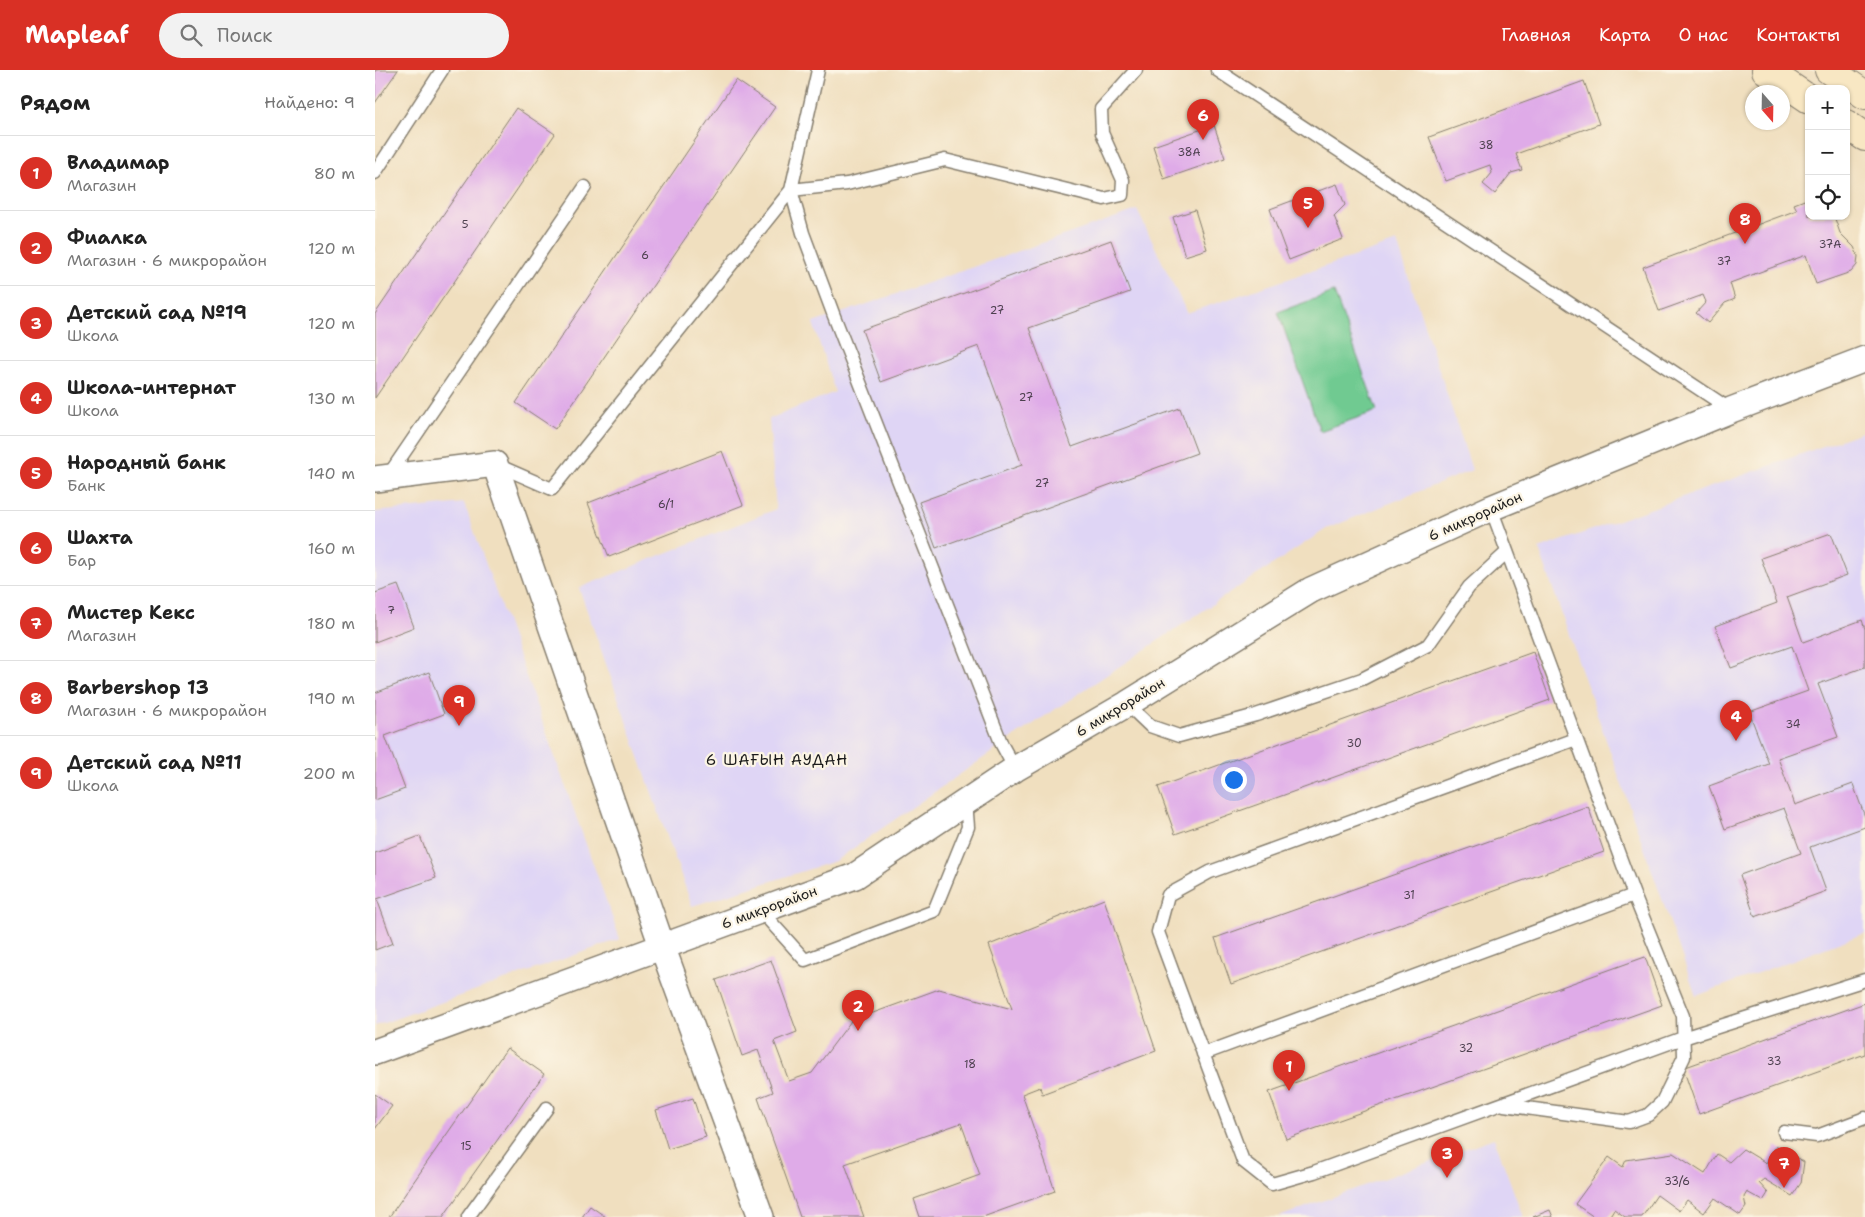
<!DOCTYPE html>
<html lang="ru">
<head>
<meta charset="utf-8">
<style>
  :root { --surface:#fff; --page:#f2f2f2; --text:#222; --muted:#767676; --line:#e0e0e0; --accent:#d93025 }
  body { margin:0; font-family:"Shantell Sans",sans-serif; background:var(--page); color:var(--text) }
  .controls { position:absolute; right:15px; top:15px; display:grid; overflow:hidden; border-radius:10px; box-shadow:0 1px 4px #0004 }
  .controls button { width:45px; height:45px; display:grid; place-items:center; padding:0; border:0; border-bottom:1px solid var(--line); background:var(--surface); color:var(--text); font:25px sans-serif }
  .compass { position:absolute; left:1370px; top:15px; width:45px; height:45px; border-radius:50%; background:var(--surface); box-shadow:0 1px 4px #0004; rotate:160deg }
  .you { position:absolute; left:858px; top:709px; width:18px; height:18px; margin:-12px; border:4px solid #fff; border-radius:50%; background:#1a73e8; box-shadow:0 0 0 8px #1a73e833 }
  .badge { display:grid; place-items:center; width:32px; height:32px; border-radius:50%; background:var(--accent); color:#fff; font-size:16px; font-weight:700 }
  .pin { position:absolute; translate:-50% -41px; filter:drop-shadow(0 1px 2px #0008) }
  .pin::after { content:''; position:absolute; top:26px; width:18px; height:15px; background:inherit; clip-path:polygon(0 0,100% 0,50% 100%) }
  .list { margin:0; padding:0; list-style:none }
  h2 { display:flex; justify-content:space-between; align-items:center; height:65px; margin:0; padding:0 20px; font-size:21px }
  h2 small { font-size:16px; font-weight:400; color:var(--muted) }
  .list li { display:grid; grid-template-columns:32px 1fr auto; gap:15px; align-items:center; box-sizing:border-box; height:75px; padding:0 20px; border-top:1px solid var(--line) }
  .list b { display:block; font-size:19px; white-space:nowrap }
  .list p { margin:0; font-size:16px; white-space:nowrap; color:var(--muted) }
  .list em { font-size:16px; font-style:normal; color:var(--muted) }
  .icon { flex:none; width:28px; height:28px; fill:none; stroke:currentColor; stroke-width:2; stroke-linecap:round; stroke-linejoin:round }
  .map { position:relative; flex:none; width:1490px; height:1147px; overflow:hidden }
  header { display:flex; align-items:center; gap:30px; box-sizing:border-box; height:70px; padding:0 25px; background:var(--accent); color:#fff }
  header strong { font-size:24px }
  nav { display:flex; gap:28px; margin-inline-start:auto; font-size:18px }
  .search { width:350px; height:45px; background:var(--page); display:flex; align-items:center; gap:12px; box-sizing:border-box; padding:0 18px; border-radius:28px; color:var(--muted); font-size:19px }
  main { display:flex }
  aside { flex:1; background:var(--surface) }
  .map>svg:first-child { display:block }
  .built { fill:#dfd5f5 }
  .green { fill:#70ca91; stroke:#467356 }
  .building { fill:#dfabe8 }
  .lines { fill:none; stroke-linecap:round; stroke-linejoin:round }
  .service-casing { stroke:#867e6e; stroke-width:15 }
  .minor-casing { stroke:#867e6e; stroke-width:28 }
  .secondary-casing { stroke:#867e6e; stroke-width:30 }
  .service { stroke:#fff; stroke-width:12 }
  .minor { stroke:#fff; stroke-width:25 }
  .secondary { stroke:#f8e7c3; stroke-width:28 }
  .labels { text-anchor:middle; dominant-baseline:central; stroke-width:4.5; stroke-linejoin:round; paint-order:stroke }
  .number-label { font-size:11px; fill:#4d404f }
  .street-label { font-size:14px; fill:#1c1c1c; stroke:#fcf5e5 }
  .neighbourhood-label { font-size:15px; letter-spacing:1px; fill:#1c1c1c; stroke:#fcf5e5 }
</style>
</head>
<body>
<header>
<strong>Mapleaf</strong>
<div class="search"><svg class="icon" aria-label="search" viewBox="0 0 24 24"><circle cx="10" cy="10" r="6"/><path d="M15 15l6 6"/></svg>Поиск</div>
<nav><a>Главная</a><a>Карта</a><a>О нас</a><a>Контакты</a></nav>
</header>
<main>
<aside>
<h2>Рядом<small>Найдено: 9</small></h2>
<ul class="list">
<li><span class="badge">1</span><div><b>Владимар</b><p>Магазин</p></div><em>80 m</em></li>
<li><span class="badge">2</span><div><b>Фиалка</b><p>Магазин · 6 микрорайон</p></div><em>120 m</em></li>
<li><span class="badge">3</span><div><b>Детский сад №19</b><p>Школа</p></div><em>120 m</em></li>
<li><span class="badge">4</span><div><b>Школа-интернат</b><p>Школа</p></div><em>130 m</em></li>
<li><span class="badge">5</span><div><b>Народный банк</b><p>Банк</p></div><em>140 m</em></li>
<li><span class="badge">6</span><div><b>Шахта</b><p>Бар</p></div><em>160 m</em></li>
<li><span class="badge">7</span><div><b>Мистер Кекс</b><p>Магазин</p></div><em>180 m</em></li>
<li><span class="badge">8</span><div><b>Barbershop 13</b><p>Магазин · 6 микрорайон</p></div><em>190 m</em></li>
<li><span class="badge">9</span><div><b>Детский сад №11</b><p>Школа</p></div><em>200 m</em></li>
</ul>
</aside>
<div class="map">
<svg width="1490" height="1147" viewBox="0 0 1490 1147">
  <rect width="100%" height="100%" fill="#fcf5e5"/>
  <filter id="ink" filterUnits="userSpaceOnUse"><feTurbulence type="fractalNoise" baseFrequency=".02" numOctaves="2"/><feDisplacementMap in="SourceGraphic" scale="10" xChannelSelector="R" yChannelSelector="G"/><feConvolveMatrix kernelMatrix="1 2 1 2 8 2 1 2 1" color-interpolation-filters="sRGB"/></filter>
  <filter id="wash" filterUnits="userSpaceOnUse"><feTurbulence type="fractalNoise" baseFrequency=".0096" numOctaves="4" result="noise"/><feDisplacementMap in="SourceGraphic" scale="20" xChannelSelector="R" yChannelSelector="G"/><feGaussianBlur stdDeviation="1.12" result="paint"/><feColorMatrix in="noise" values="0 0 0 0 0 0 0 0 0 0 0 0 0 0 0 0 0 1.4 0 .05"/><feComposite in="paint" operator="in"/></filter>
  <g filter="url(#wash)">
    <rect width="100%" height="100%" fill="#f0dfbf"/>
    <path class="built" d="M762 140 812 243 1022 172 1097 400 951 459 643 664 460 791 317 836 204 518 401 439 394 349 460 322 438 253Z
      M1490 361V863L1321 926 1164 479Z
      M89 433 245 869 0 956V442Z
      M1119 1068 1148 1147H904Z"/>
    <path class="green" d="M959 222 1002 341 945 361 903 242Z"/>
    <g id="blocks">
      <path class="building" d="M0 0H23L0 33Z
        M361 10 400 37 180 359 141 333Z
        M1209 11 1224 54 1141 84 1147 100 1136 103 1120 124 1108 114 1117 103 1115 95 1071 111 1054 67Z
        M141 38 180 64 0 328V244Z
        M839 55 850 88 789 109 778 76Z
        M962 114 970 135 959 146 968 169 914 190 895 139Z
        M1432 129 1434 146H1459L1465 163 1479 177 1483 186 1482 195 1476 202 1441 214 1431 185 1355 213 1360 229 1350 233 1333 253 1321 243 1331 232 1328 225 1284 241 1268 197 1422 140 1419 134Z
        M820 140 832 179 810 186 798 147Z
        M736 170 755 222 654 258 697 377 805 338 822 383 561 478 544 432 647 395 604 276 506 312 487 260Z
        M347 381 368 435 234 487 213 433Z
        M1456 463 1472 505 1412 527 1428 572 1487 550 1490 559V597L1443 614 1463 667 1403 688 1420 735 1478 714 1490 747V757L1435 777 1451 821 1380 847 1365 805 1426 783 1409 738 1350 759 1334 716 1394 694 1374 642 1433 621 1417 576 1356 598 1340 556 1402 533 1386 488Z
        M23 515 39 557 0 572V523Z
        M1158 582 1175 630 800 764 783 717Z
        M54 602 69 644 10 666 30 719 0 730V623Z
        M1213 736 1229 782 856 914 840 868Z
        M45 766 61 808 2 829 18 873 0 880V783Z
        M729 829 781 981 667 1024 665 1017 647 1024 680 1121 608 1147H545L539 1129 605 1105 586 1053 470 1094 489 1147H425L383 1028 398 1022 383 980 367 986 341 910 396 890 422 962 399 971 414 1011 437 1003 476 951 564 919 637 939 614 875Z
        M1270 887 1287 935 911 1069 894 1022Z
        M1490 933V984L1324 1044 1308 998Z
        M132 978 169 1004 68 1147H14Z
        M0 1024 17 1036 0 1059Z
        M318 1028 331 1067 293 1079 281 1040Z
        M1401 1076 1429 1092 1426 1113 1417 1126 1389 1109 1384 1113 1393 1123 1388 1131 1372 1122 1369 1127 1371 1137 1365 1145 1340 1128 1329 1143 1312 1130 1304 1141 1282 1125 1267 1147H1250L1239 1139 1234 1147H1219L1200 1134 1234 1087 1248 1097 1251 1090 1298 1083 1330 1104 1342 1084 1354 1092 1368 1079 1391 1093Z
        M215 1136 231 1147H207Z
        M1175 1140 1178 1147H1158Z"/>
    </g>
  </g>
  <g filter="url(#ink)">
    <use href="#blocks" fill-opacity="0" stroke="#867e6e" stroke-width="1"/>
    <g class="lines">
      <g class="service-casing">
        <path id="service" d="M443 0 416 120 428 163 459 246 627 675 640 699
          M842 0 1356 340
          M0 103 67 0
          M122 395 177 419 416 120 472 114 570 90 729 129 747 125 748 110 727 63 726 39 761 0
          M13 406 210 117
          M1116 438 1259 825 1308 946 1309 987 1287 1032 1273 1045 1254 1052 1129 1035
          M752 634 775 656 804 666 881 645 987 609 1053 575 1094 517 1131 483
          M1201 669 835 802 793 825 783 862 868 1091 897 1114 939 1102 1308 968 1490 910
          M385 840 430 890 559 841 593 757 591 731
          M828 984 1259 825
          M1409 1062 1442 1066 1490 1048
          M93 1147 172 1038"/>
      </g>
      <g class="minor-casing">
        <path id="minor" d="M0 409 120 394 287 876 386 1147
          M0 982 480 806 640 699 752 634 936 520 1116 438 1356 340 1490 289"/>
      </g>
      <g class="secondary-casing">
        <path id="secondary" d="M1391 0 1434 29
          M1454 0 1490 25
          M1471 54 1490 67"/>
      </g>
      <use href="#service" class="service"/>
      <use href="#minor" class="minor"/>
      <use href="#secondary" class="secondary"/>
    </g>
  </g>
  <g class="labels">
    <g class="number-label">
      <text x="1111" y="75">38</text>
      <text x="814" y="82">38А</text>
      <text x="90" y="154">5</text>
      <text x="1455" y="174">37А</text>
      <text x="270" y="185">6</text>
      <text x="1349" y="191">37</text>
      <text x="622" y="240">27</text>
      <text x="651" y="327">27</text>
      <text x="667" y="413">27</text>
      <text x="291" y="434">6/1</text>
      <text x="16" y="540">7</text>
      <text x="1418" y="654">34</text>
      <text x="979" y="673">30</text>
      <text x="1034" y="825">31</text>
      <text x="1091" y="978">32</text>
      <text x="1399" y="991">33</text>
      <text x="595" y="994">18</text>
      <text x="91" y="1076">15</text>
      <text x="1302" y="1111">33/6</text>
    </g>
    <g class="street-label">
      <text transform="translate(1100 446) rotate(-24)">6 микрорайон</text>
      <text transform="translate(745 637) rotate(-31)">6 микрорайон</text>
      <text transform="translate(394 837) rotate(-20)">6 микрорайон</text>
    </g>
    <g class="neighbourhood-label">
      <text x="402" y="690">6 ШАҒЫН АУДАН</text>
    </g>
  </g>
</svg>
<div class="controls">
<button>+</button>
<button>−</button>
<button><svg class="icon" aria-label="locate" viewBox="0 0 24 24"><circle cx="12" cy="12" r="6"/><path d="M12 2v4M12 18v4M2 12h4M18 12h4"/></svg></button>
</div>
<svg class="compass" viewBox="-18 -18 36 36"><path d="M0-13l5 13h-10z" fill="#e53935"/><path d="M0 13l5-13h-10z" fill="#767676"/></svg>
<div class="you"></div>
<div class="pin badge" style="left:914px;top:1021px">1</div>
<div class="pin badge" style="left:483px;top:961px">2</div>
<div class="pin badge" style="left:1072px;top:1108px">3</div>
<div class="pin badge" style="left:1361px;top:671px">4</div>
<div class="pin badge" style="left:933px;top:158px">5</div>
<div class="pin badge" style="left:828px;top:70px">6</div>
<div class="pin badge" style="left:1409px;top:1118px">7</div>
<div class="pin badge" style="left:1370px;top:174px">8</div>
<div class="pin badge" style="left:84px;top:656px">9</div>
</div>
</main>
</body>
</html>
